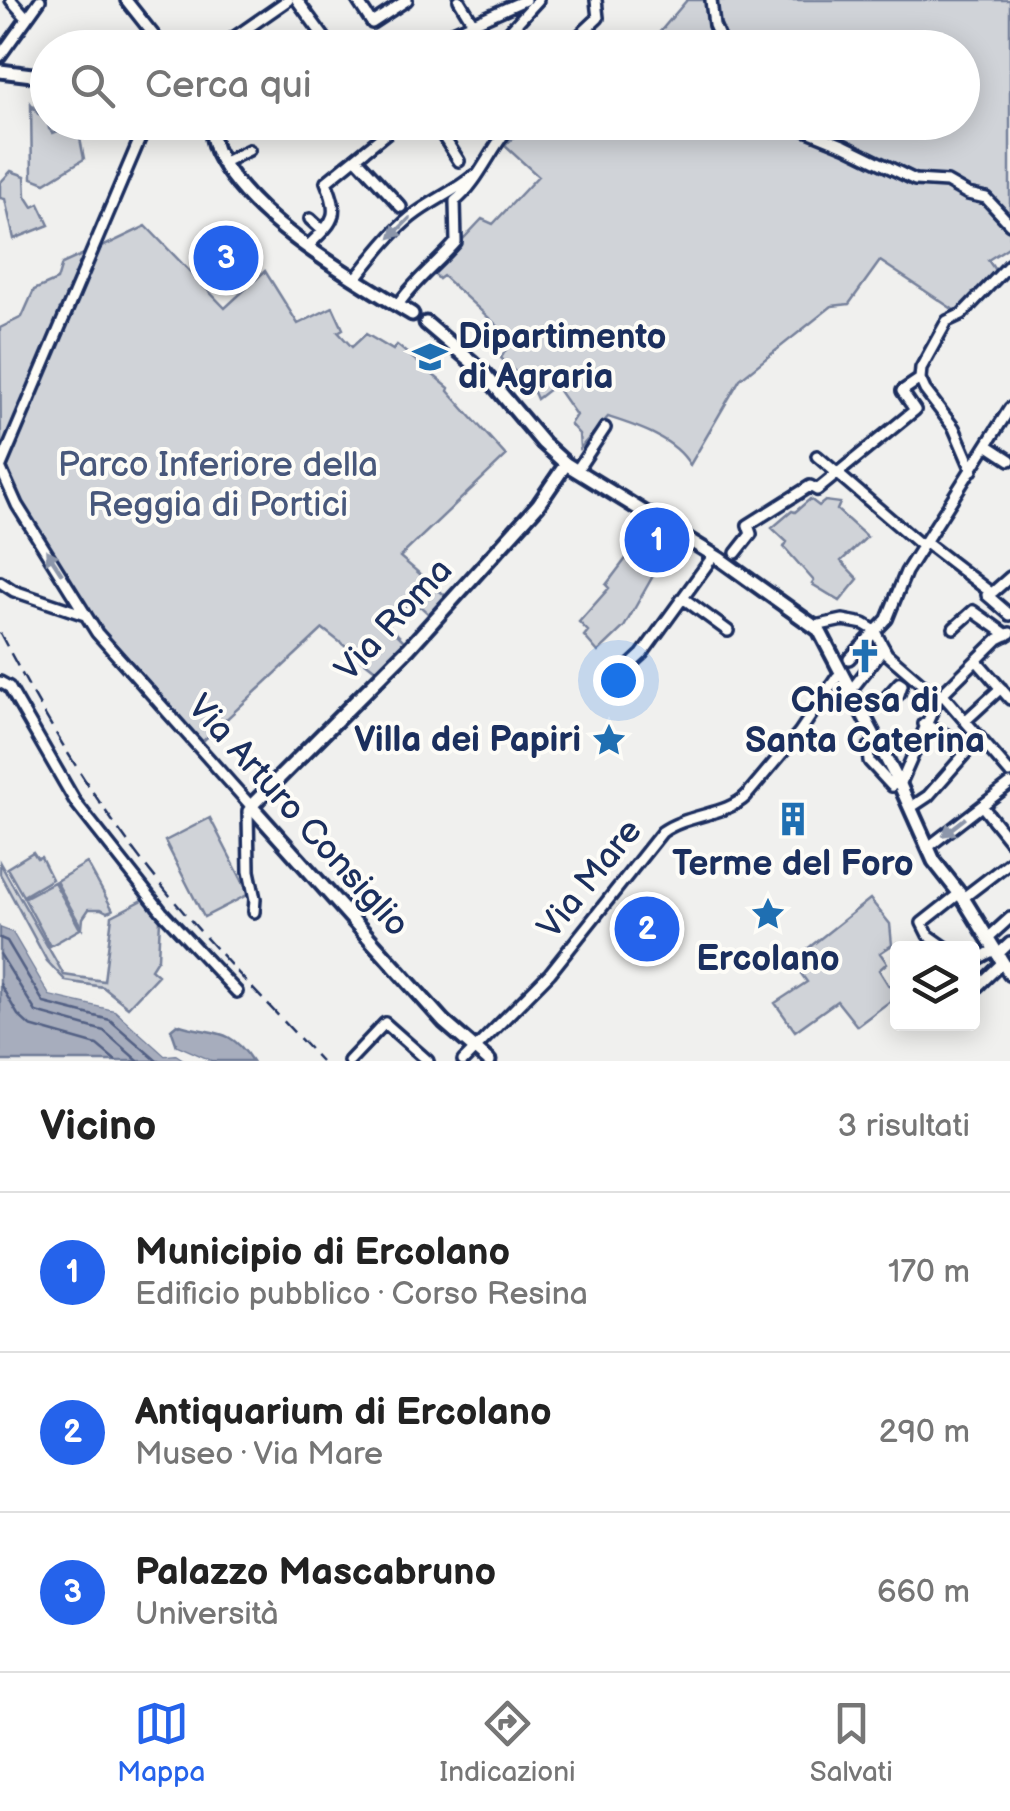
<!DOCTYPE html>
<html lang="it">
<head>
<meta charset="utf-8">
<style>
  :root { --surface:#fff; --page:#f6f6f6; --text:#222; --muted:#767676; --line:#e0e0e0; --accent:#2563eb }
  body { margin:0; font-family:"Balsamiq Sans",sans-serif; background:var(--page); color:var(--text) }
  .controls { position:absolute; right:30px; bottom:30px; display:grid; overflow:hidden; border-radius:10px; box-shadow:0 5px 25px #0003 }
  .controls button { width:90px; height:90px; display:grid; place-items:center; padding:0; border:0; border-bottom:2px solid var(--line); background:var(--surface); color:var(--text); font:50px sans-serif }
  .you { position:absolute; left:618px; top:680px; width:35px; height:35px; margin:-25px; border:8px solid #fff; border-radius:50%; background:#1a73e8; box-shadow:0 0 0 15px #1a73e833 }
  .badge { display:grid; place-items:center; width:65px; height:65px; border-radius:50%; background:var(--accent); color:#fff; font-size:32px; font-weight:700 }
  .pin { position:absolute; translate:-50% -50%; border:5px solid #fff; box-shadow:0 2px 10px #0006 }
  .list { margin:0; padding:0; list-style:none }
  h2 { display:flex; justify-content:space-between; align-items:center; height:130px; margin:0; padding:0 40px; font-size:42px }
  h2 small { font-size:32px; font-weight:400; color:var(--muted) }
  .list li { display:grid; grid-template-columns:65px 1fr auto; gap:30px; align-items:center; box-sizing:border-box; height:160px; padding:0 40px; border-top:2px solid var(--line) }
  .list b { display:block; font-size:38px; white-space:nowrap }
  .list p { margin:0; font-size:32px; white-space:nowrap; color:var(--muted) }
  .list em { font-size:32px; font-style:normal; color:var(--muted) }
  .icon { flex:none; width:55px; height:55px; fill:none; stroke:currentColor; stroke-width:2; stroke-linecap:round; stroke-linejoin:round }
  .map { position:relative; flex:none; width:1010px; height:1061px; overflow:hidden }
  .search { position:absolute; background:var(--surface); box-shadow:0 5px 25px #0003; left:30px; right:30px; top:30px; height:110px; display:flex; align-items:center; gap:25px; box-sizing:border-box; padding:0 35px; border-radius:55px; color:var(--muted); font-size:38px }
  .sheet { height:610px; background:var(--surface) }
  nav { display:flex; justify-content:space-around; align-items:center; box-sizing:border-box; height:140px; border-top:2px solid var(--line); background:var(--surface); font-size:28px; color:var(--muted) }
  nav a { display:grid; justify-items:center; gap:5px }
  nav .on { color:var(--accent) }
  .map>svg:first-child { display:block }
  .green { fill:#d0d3d8; stroke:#76819b; stroke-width:2.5 }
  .water { fill:#a7adbd; stroke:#6f7b97; stroke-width:2.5 }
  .pier { fill:#f0f0ee }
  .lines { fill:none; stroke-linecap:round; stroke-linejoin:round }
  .shore { stroke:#536184; stroke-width:2.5 }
  .minor-casing { stroke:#1b2f5e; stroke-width:16 }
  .major-casing { stroke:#1b2f5e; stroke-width:19 }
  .minor { stroke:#fdfcf7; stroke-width:9 }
  .major { stroke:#fdfcf7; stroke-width:11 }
  .rail { stroke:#1b2f5e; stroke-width:2.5; stroke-dasharray:15 8; stroke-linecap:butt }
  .oneway { fill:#8c96aa }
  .labels { text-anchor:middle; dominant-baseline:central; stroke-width:8; stroke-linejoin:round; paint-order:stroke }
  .poi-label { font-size:35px; font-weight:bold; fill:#1b2f5e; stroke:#fdfcf7 }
  .park-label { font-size:35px; fill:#48587c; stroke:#fdfcf7 }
  .street-label { font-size:35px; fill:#1b2f5e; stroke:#fdfcf7 }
</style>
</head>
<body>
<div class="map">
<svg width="1010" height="1061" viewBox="0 0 1010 1061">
  <rect width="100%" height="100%" fill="#f0f0ee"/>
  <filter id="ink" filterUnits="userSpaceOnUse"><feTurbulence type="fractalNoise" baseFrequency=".01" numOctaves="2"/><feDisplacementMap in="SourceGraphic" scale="20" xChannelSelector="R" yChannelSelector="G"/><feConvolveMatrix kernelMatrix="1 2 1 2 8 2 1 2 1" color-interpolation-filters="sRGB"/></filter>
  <g filter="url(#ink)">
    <path class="green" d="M687 0H1010V246L988 260 997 273 962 311 954 310 880 261 849 304 832 306 740 379 690 465C675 438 636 426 608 417L580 448 579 434 570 424 576 415 555 385 537 399 533 390 501 358 512 339 443 276 439 279 432 272 482 219 493 224 538 176 505 146 527 123 962 122V48L647 47Z
      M31 104 38 114 47 116 49 129 53 133 63 129 64 123H77L84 159 45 183 32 178Z
      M11 171 25 176 26 196 33 207 39 204 49 225 14 239 5 199 0 198V183Z
      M146 226 225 308 265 271 298 324 333 307 343 329 338 332 352 347 366 334 393 350 397 345 449 388 448 391 506 456 400 557 448 598 432 617 420 606 417 608 409 602 388 625 406 643 378 672 323 629 202 742 95 622 21 504 5 460 98 249Z
      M84 254 1 455 0 328 22 317 34 290 57 280 62 264Z
      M810 499 819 506 825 501 840 503 837 510 867 537 841 561 858 579 840 601 812 584 814 581 784 547 787 542 772 528 792 511 795 512Z
      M637 544 662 560 624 627 598 652 584 636 588 631 579 622 609 588 606 585Z
      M210 818 249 894 204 917 165 841Z
      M33 852 37 858 41 857 52 879 23 896 7 868Z
      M0 863 64 975 104 981 112 916 145 899 152 911 163 917 160 920 158 958 151 969 158 975 128 1007 103 987 66 981 47 961 0 874Z
      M87 863 113 910 107 912 101 909H89L83 918 82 928 56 881Z
      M54 882 80 929 50 946 24 898Z
      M870 899 890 924 892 945 880 953 887 963 879 970 889 986 896 982 897 996 857 1026 837 1001 795 1031 775 1003 807 982 792 961Z"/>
    <path class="water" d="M0 927 13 932 50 995 115 1010 165 1055 176 1054 187 1061H0Z
      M177 1024C212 1036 229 1025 252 1061H211L177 1046 171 1029Z"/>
    <path class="pier" d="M0 922 17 929 53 991 117 1006 167 1050 177 1046 211 1061 187 1055 192 1061H187L176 1054 165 1055 115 1010 50 995 13 932 0 927Z"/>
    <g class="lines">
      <path class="shore" d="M0 938 7 941 44 1003 110 1020 157 1061
        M0 954 36 1012 104 1031 138 1061
        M0 984 18 1015 30 1026 97 1045 116 1061"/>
      <g class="minor-casing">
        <path id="minor" d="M11 0 26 17
          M126 0 164 48
          M297 0 332 48
          M357 0 372 23 407 0
          M459 0 473 23
          M711 0 714 25 724 48
          M219 48 288 0
          M417 48 525 0
          M494 48 538 0
          M566 48 598 18 596 0
          M0 56 40 0
          M434 122 459 161
          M786 122 845 146 915 180 947 182 968 194 986 198 1010 224
          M356 158 401 207
          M224 162 249 150
          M310 219 323 231
          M307 247C333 221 341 218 326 182L400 122
          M356 278C373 257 390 234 411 217 431 201 454 192 473 176
          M398 305C414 281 436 265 456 242L455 201C478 183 492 146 513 122
          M987 445 1010 460
          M817 456 922 546
          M0 467 17 505 97 633 251 806
          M0 468 147 122
          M577 470 605 428
          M972 470 954 428 925 390 920 379 921 368 947 321 962 314 1010 264
          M925 542 990 592 987 595 1010 615
          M736 553 751 534 748 525 810 486 817 490 915 410 902 391 920 379
          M0 582 14 591 85 615
          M990 592H993L1010 577
          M683 598 728 631
          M815 626 843 620 864 624 874 630 887 654 938 698
          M954 628 973 611 1007 635
          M849 659 887 619 906 572 1010 408
          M977 661 1010 699
          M0 682 9 687 76 803 162 912 237 992
          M612 682 642 654 714 555
          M852 689 884 648
          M942 694 1010 773
          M883 701 899 683 902 685 899 694
          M965 721 1001 688
          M878 741 868 748 869 761 892 786 898 782
          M900 785 938 698 998 639 1010 633
          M982 806 1010 841
          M252 807 248 811 249 871 255 899 254 912
          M910 808 928 796 971 747 924 724
          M927 848 1010 784
          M963 898 1010 862
          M989 937 1010 918
          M945 947 928 935 922 923 960 893
          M997 955 1010 943
          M972 962 994 950
          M972 992 1002 963
          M349 1061 385 1023 428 1061
          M463 1061 550 973 662 832C687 814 727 815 746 796L799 733 837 677"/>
      </g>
      <g class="major-casing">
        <path id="major" d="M0 71 48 77
          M209 122C212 132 213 144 217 152 249 219 351 277 412 314
          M426 323 473 363
          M483 372 543 443 566 464 720 559 819 630 900 785 934 861 963 898 1010 974
          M489 1061 444 1022 251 806 409 648 538 505 566 464"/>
      </g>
      <use href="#minor" class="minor"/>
      <use href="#major" class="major"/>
      <path class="rail" d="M0 633C47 723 101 813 166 891 214 950 269 1005 321 1061"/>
    </g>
    <defs><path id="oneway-solid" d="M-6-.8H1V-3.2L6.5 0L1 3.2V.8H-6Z" transform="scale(2.5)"/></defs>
    <g class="oneway">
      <use href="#oneway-solid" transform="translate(400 228) rotate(135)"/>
      <use href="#oneway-solid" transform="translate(54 562) rotate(-123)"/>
      <use href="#oneway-solid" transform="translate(954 827) rotate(142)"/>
    </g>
  </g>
  <defs>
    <g id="university-bare" transform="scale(2.7)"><path d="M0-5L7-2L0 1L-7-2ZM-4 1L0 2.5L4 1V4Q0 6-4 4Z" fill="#1f6fb2" stroke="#fdfcf7" stroke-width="2.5" paint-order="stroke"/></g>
    <g id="church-bare" transform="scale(2.7)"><path d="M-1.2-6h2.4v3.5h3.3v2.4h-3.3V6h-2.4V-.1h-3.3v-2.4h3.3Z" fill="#1f6fb2" stroke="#fdfcf7" stroke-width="2.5" paint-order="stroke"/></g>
    <g id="sight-bare" transform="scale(2.7)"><path d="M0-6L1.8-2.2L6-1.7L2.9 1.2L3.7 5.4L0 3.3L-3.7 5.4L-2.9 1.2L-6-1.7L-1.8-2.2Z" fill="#1f6fb2" stroke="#fdfcf7" stroke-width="2.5" paint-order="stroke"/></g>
    <g id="building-bare" transform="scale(2.7)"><path d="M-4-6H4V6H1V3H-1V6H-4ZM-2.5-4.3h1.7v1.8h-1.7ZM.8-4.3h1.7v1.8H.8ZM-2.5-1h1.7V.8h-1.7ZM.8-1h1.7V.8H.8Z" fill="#1f6fb2" stroke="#fdfcf7" stroke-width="2.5" paint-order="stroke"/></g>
  </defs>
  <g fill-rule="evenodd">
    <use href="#university-bare" x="430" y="357"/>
    <use href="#church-bare" x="865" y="656"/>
    <use href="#sight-bare" x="609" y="740"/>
    <use href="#building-bare" x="793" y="819"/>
    <use href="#sight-bare" x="768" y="914"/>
  </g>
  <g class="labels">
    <g class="poi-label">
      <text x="458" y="337" text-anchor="start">Dipartimento<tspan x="458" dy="40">di Agraria</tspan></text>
      <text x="865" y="701">Chiesa di<tspan x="865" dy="40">Santa Caterina</tspan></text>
      <text x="581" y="740" text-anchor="end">Villa dei Papiri</text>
      <text x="793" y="864">Terme del Foro</text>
      <text x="768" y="959">Ercolano</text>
    </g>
    <g class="park-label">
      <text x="218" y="465">Parco Inferiore della<tspan x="218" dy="40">Reggia di Portici</tspan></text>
    </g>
    <g class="street-label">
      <text transform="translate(394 620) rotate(-47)">Via Roma</text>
      <text transform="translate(298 816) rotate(48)">Via Arturo Consiglio</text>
      <text transform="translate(590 879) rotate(-51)">Via Mare</text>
    </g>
  </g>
</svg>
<div class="controls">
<button><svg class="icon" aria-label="layers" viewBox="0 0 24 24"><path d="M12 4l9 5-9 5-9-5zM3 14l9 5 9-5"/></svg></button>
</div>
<div class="you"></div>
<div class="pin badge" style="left:657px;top:540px">1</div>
<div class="pin badge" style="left:647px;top:929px">2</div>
<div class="pin badge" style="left:226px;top:258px">3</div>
<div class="search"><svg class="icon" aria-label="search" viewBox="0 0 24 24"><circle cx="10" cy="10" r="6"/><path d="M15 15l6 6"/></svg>Cerca qui</div>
</div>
<section class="sheet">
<h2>Vicino<small>3 risultati</small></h2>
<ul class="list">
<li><span class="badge">1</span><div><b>Municipio di Ercolano</b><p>Edificio pubblico · Corso Resina</p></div><em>170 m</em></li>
<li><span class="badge">2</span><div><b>Antiquarium di Ercolano</b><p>Museo · Via Mare</p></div><em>290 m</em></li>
<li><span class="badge">3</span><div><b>Palazzo Mascabruno</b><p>Università</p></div><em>660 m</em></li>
</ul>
</section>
<nav>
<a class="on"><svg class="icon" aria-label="map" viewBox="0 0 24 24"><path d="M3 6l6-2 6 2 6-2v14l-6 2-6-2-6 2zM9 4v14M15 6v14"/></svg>Mappa</a>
<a><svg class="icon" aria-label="directions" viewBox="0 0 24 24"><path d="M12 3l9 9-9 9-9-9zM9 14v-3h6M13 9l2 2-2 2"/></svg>Indicazioni</a>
<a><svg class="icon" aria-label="saved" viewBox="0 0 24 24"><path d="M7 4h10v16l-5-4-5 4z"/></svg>Salvati</a>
</nav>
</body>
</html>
